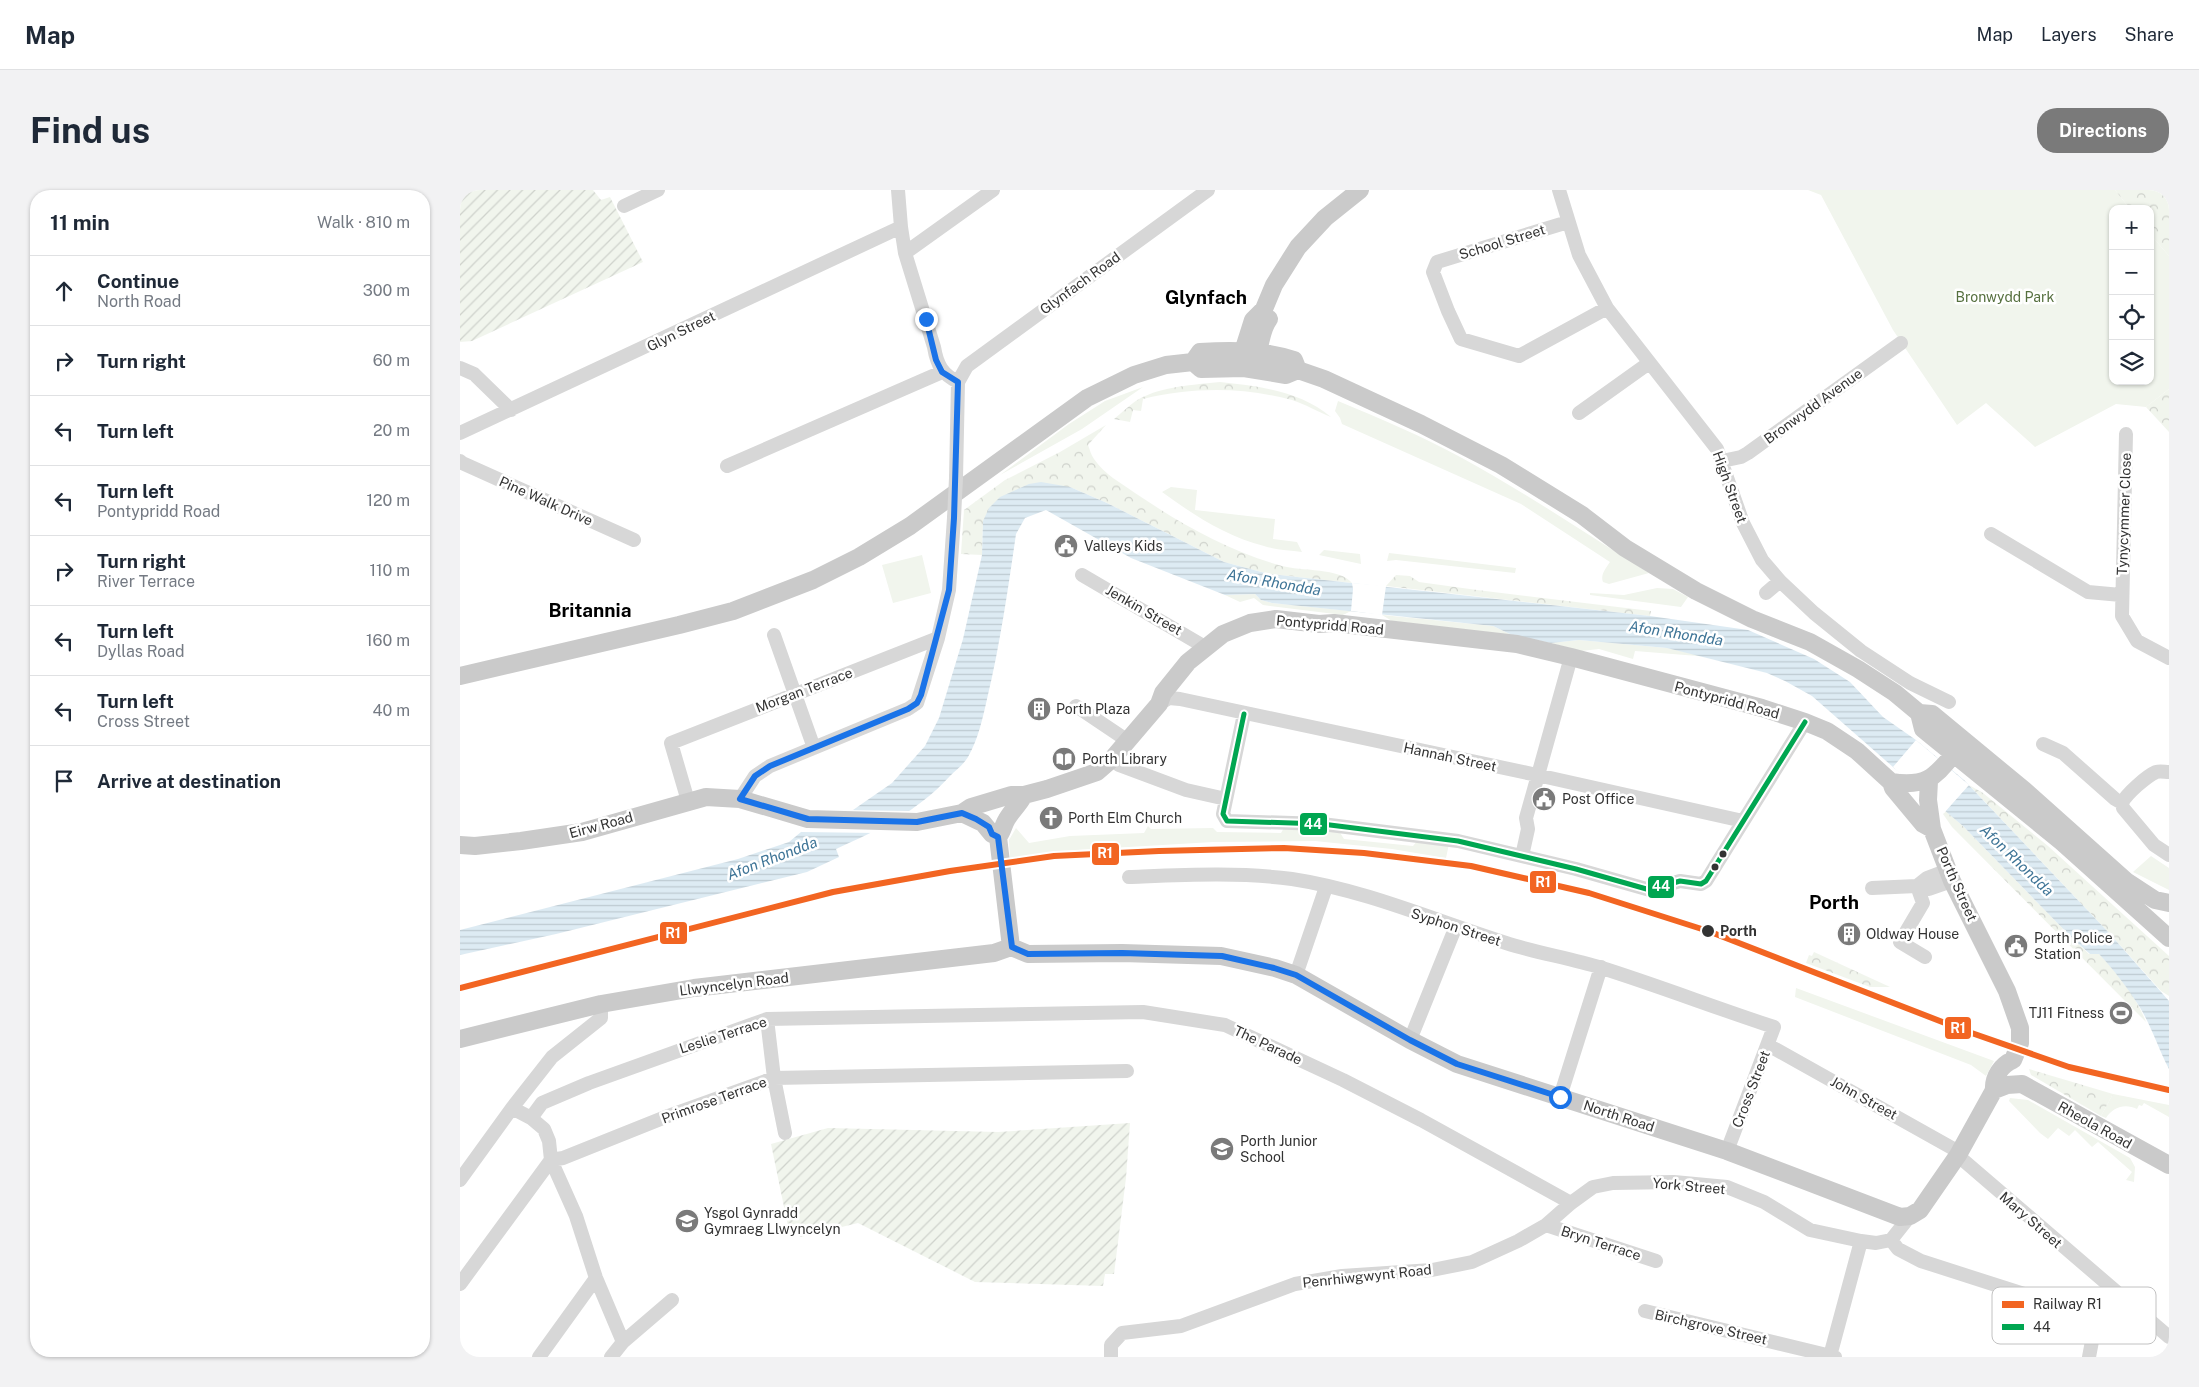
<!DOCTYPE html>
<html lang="en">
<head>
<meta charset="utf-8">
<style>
  :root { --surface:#fff; --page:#f2f2f3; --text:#1f2937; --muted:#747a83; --line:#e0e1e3; --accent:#7a7a7a }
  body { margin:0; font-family:"Public Sans",sans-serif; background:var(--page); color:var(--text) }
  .controls { position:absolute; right:15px; top:15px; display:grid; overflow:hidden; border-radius:10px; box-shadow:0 1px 4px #0004 }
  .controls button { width:45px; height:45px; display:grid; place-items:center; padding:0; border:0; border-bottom:1px solid var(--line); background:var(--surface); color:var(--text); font:25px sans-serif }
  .stop { position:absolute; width:15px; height:15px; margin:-11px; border:4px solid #1a73e8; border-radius:50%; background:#fff }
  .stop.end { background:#1a73e8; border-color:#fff; box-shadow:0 1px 5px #0008 }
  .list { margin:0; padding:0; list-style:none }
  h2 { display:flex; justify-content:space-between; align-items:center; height:65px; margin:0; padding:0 20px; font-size:21px }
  h2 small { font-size:16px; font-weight:400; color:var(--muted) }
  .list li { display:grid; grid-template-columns:32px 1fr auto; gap:15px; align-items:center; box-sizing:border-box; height:70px; padding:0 20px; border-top:1px solid var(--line) }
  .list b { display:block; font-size:19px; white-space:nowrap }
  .list p { margin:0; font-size:16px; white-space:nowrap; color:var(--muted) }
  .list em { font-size:16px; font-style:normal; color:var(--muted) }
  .icon { flex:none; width:28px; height:28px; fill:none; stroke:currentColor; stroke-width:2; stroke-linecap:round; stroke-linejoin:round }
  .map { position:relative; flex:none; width:1709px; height:1167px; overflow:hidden; border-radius:20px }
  header { display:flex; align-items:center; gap:30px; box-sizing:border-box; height:70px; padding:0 25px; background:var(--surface); border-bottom:1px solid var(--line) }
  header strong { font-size:24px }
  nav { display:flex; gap:28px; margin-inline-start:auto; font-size:18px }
  .intro { display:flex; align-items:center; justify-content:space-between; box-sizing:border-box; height:120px; padding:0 30px }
  h1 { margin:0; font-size:35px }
  .button { padding:12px 22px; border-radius:20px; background:var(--accent); color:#fff; font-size:18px; font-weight:700 }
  main { display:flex; gap:30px; padding:0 30px }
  aside { flex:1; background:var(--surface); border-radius:20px; box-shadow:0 1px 4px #0004 }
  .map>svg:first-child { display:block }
  .green { fill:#f1f5ed }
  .forest { fill:url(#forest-crowns) }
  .garden { fill:url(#garden-furrows) }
  .water { fill:url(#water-rules) }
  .pier { fill:#fff }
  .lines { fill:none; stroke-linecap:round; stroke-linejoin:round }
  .minor { stroke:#d7d7d7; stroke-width:14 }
  .major { stroke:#cacaca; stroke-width:18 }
  .minor-bridge { stroke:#d7d7d7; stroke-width:14 }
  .bus-1-casing { stroke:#fff; stroke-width:9 }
  .bus-1 { stroke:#00a651; stroke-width:5 }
  .rail-1-casing { stroke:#fff; stroke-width:10 }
  .rail-1 { stroke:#f26522; stroke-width:6 }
  .route { stroke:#1a73e8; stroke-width:6 }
  .bus-dot { fill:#333; stroke:#fff; stroke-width:2 }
  .labels { text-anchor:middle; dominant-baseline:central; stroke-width:5; stroke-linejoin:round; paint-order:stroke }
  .street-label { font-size:14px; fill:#333; stroke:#fff }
  .park-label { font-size:14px; fill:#56703f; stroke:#fff }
  .poi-label { font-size:14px; fill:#333; stroke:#fff; text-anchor:start }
  .stop-label { font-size:14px; font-weight:bold; fill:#333; stroke:#fff; text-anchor:start }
  .water-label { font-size:15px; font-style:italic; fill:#3f7597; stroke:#fff }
  .district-label { font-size:19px; font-weight:bold; fill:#000; stroke:#fff }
  .key { fill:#fff; stroke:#c2c2c2; stroke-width:1 }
  .key-label { font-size:14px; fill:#333 }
  .line-badge { stroke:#fff; stroke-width:2 }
  .badge-label { font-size:14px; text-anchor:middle; font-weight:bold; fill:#fff }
</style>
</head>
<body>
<header>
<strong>Map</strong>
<nav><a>Map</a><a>Layers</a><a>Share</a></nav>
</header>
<div class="intro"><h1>Find us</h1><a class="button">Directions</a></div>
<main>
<aside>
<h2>11 min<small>Walk · 810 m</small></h2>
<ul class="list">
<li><svg class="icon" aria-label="ahead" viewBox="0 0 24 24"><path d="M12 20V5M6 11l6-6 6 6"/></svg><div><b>Continue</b><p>North Road</p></div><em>300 m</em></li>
<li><svg class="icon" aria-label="right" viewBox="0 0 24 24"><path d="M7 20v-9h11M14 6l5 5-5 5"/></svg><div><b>Turn right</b></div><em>60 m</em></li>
<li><svg class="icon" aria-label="left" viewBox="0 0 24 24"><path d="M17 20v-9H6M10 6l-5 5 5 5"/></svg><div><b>Turn left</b></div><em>20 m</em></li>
<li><svg class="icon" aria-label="left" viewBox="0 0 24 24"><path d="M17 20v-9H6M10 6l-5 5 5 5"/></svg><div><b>Turn left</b><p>Pontypridd Road</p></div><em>120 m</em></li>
<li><svg class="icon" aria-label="right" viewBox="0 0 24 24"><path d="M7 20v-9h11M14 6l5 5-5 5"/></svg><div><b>Turn right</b><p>River Terrace</p></div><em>110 m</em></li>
<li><svg class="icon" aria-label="left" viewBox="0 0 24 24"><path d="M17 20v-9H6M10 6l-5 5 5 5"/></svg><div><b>Turn left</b><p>Dyllas Road</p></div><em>160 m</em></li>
<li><svg class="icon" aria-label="left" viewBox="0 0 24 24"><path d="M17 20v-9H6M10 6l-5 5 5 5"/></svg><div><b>Turn left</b><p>Cross Street</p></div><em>40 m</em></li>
<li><svg class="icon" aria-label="arrive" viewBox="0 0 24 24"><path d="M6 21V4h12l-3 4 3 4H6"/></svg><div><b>Arrive at destination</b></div></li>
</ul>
</aside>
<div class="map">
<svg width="1709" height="1167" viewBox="0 0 1709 1167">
  <defs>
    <pattern id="forest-crowns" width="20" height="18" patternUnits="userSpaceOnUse" patternTransform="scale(1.25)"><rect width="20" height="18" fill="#f1f5ed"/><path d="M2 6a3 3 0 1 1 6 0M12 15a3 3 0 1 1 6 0" fill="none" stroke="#cfd2cc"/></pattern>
    <pattern id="garden-furrows" width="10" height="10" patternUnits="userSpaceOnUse" patternTransform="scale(1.25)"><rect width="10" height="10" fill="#f1f5ed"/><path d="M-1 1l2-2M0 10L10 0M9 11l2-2" fill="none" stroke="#cfd2cc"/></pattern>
    <pattern id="water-rules" width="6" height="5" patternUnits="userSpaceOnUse" patternTransform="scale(1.25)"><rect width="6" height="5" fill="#ddebf3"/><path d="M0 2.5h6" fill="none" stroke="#becad1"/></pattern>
  </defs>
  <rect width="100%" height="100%" fill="#fff"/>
  <path class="green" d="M1348 0H1655L1670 19H1653V191H1690V44L1709 66V199L1686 217 1656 214 1575 257 1526 213 1497 235 1433 140 1361 5Z
    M683 197 622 239 540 285 609 234 645 211Z
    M878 211C919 228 962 246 1002 268 1066 303 1127 344 1189 383L1149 394 1143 392C1140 385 1146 378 1150 372L1061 314 882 234 880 228 875 221Z
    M711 297 737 300 735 320 815 329 813 349 837 352 842 362C829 360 816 360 804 356 767 347 732 324 702 302Z
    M864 360 900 364 901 374 859 365Z
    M929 363 1056 378 1055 383 936 370 927 371Z
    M462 365 471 403 433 413 422 375Z
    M1197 398 1213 399 1228 407 1221 417 1130 405V403L1164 405Z
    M795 404 801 410 812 413 891 421 883 425 803 415 794 408 780 412 765 405Z
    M922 425 1033 436 1052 445 932 431Z
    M1119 450 1207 458 1250 467 1175 461 1173 469 1139 459 1121 461 1091 453Z
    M688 636 691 639 753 638 757 642 821 643 825 636 879 641 884 649 953 656 958 650 989 654 986 668 932 659 855 651 753 652 601 661 550 668 549 650 556 638 569 653 610 646 684 643Z
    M1691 666 1709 678V700L1673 682Z
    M1336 798 1534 871 1526 886 1511 875 1335 807Z
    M1653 904 1709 915V927L1684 913 1682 916 1679 915 1677 919C1665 913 1653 917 1646 928L1641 926Z
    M1550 908 1568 910 1670 968 1675 977 1674 992 1666 990 1672 982 1638 952 1632 957 1615 940 1609 946 1598 938 1588 949 1580 943 1549 911Z"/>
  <path class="forest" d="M1655 0H1709V66L1690 44V19H1670Z
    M760 192C798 196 840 201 871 227 858 222 845 214 832 210 783 197 733 197 683 209L681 221 673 220 670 232 654 229C662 223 670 214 679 209 703 196 733 195 760 192Z
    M1709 199V242L1686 217Z
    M646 235 628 255C630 260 631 265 634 269 644 284 661 293 675 303 721 334 768 361 822 376 840 381 881 378 892 393L809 384 764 372 647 313 610 297 523 331 522 365 501 364 504 320 545 290 600 262Z
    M936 385 950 386 959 392 1017 400 1191 421 1190 426 926 396Z
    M1509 595 1523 603 1588 656 1709 766V806L1701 801 1650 744Z
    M1486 621 1503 636 1613 749 1629 764H1639C1658 783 1676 806 1686 832L1492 637 1483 624Z
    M1354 762 1430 797H1410L1346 773 1349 765 1352 766Z
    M1569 879 1653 904 1641 926 1571 885Z"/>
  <path class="garden" d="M7 0H133L141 10 150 7 183 72 12 151 0 152V3Z
    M670 933 666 988 654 1084H645L643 1096 515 1092 398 1033 341 1047 329 1041 311 954 368 938 538 942Z"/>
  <path class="water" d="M581 292 610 297 647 313 764 372 809 384 1190 426 1288 440 1354 469 1390 492 1423 527 1456 550 1504 590 1650 744 1709 811V879C1699 860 1690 833 1679 816 1667 797 1654 780 1639 764H1630L1613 749 1503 636 1433 577 1352 506 1325 491 1307 483 1207 458 1119 450 1091 453 1052 445 1033 436 812 413 801 410 795 404 765 405 671 368 586 320 565 328 556 344C548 399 540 455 527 509 523 527 518 550 508 567 504 574 496 580 490 586 457 622 420 639 376 659L379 667 347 682 96 744 0 765V740L278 669 329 652 341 642 393 620 432 593 465 556 479 528 503 449 522 365 523 331 529 318 540 307 569 294Z"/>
  <path class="pier" d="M892 393 926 396 922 425 891 421 893 399Z
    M1456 550 1509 595 1484 623 1433 577Z
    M386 620 451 621 447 627 417 643 341 642 343 638Z"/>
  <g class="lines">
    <path class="minor" d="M438 0 441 37 445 63 474 157C477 175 482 184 498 192
      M1099 0 1119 65 1147 118 1257 259 1283 333 1302 370 1320 391 1354 423 1401 461 1450 493 1489 512
      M164 16 198 0
      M1108 32 977 72 973 82 988 121 1001 149 1059 166 1147 118
      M445 63 533 0
      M0 178 14 184 51 220
      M1119 223 1189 173
      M0 243 441 37
      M1666 244 1662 426 1677 451 1709 468
      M0 271 2 273 174 350
      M1262 271 1281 267 1288 263 1441 153
      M267 276 482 182
      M496 288 498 192 507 176 748 0
      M1531 344 1628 402 1661 405
      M622 385 745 457
      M1306 403 1320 391
      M314 445 354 558
      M699 514 709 508 720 509 1077 585 1283 631
      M616 516 668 551
      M784 524 763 624 767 631 862 634 998 651 1116 679 1190 700 1220 691 1241 694 1246 691 1345 532
      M1583 554 1603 563 1655 609 1662 613 1663 618 1694 655 1709 665
      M652 569 659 575 726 600 766 609
      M280 609 295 586 310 576 448 519 457 513 478 448 489 400 494 328
      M228 611 211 553 478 448
      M1662 613C1666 604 1687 586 1696 582 1700 581 1705 582 1709 582
      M1062 666 1068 639 1066 628 1111 467
      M669 687C723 685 779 682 832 689 905 700 976 731 1046 753 1077 763 1110 768 1142 778 1199 796 1256 818 1314 837L1267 961
      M1457 696 1463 713 1440 752 1465 767
      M1457 696 1467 688 1488 680
      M1412 698 1457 696 1469 699 1492 691
      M836 785 866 697
      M307 829 314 888 325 943
      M950 850 996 736
      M1308 855 1492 958 1503 970 1709 1147
      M1100 907 1141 777
      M52 918 71 928 84 939 89 951 91 970 116 1026 136 1088 163 1152
      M71 928 82 913 129 893 307 829 683 822 765 835 883 890 961 930 1111 1013
      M0 990 52 918 92 867 141 828V814
      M1086 1035 1196 1071
      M1431 1050 1438 1059 1461 1071 1567 1105 1601 1104 1640 1112
      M1431 1050 1450 1026
      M0 1094 91 970 103 968 208 926 314 888 667 881
      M1185 1121 1375 1167
      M1370 1166 1401 1051
      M79 1167 136 1088
      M151 1167 163 1152 212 1110
      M651 1167V1155L662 1143 721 1136 835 1094 882 1086 972 1080 1012 1072 1058 1051 1086 1035 1111 1013 1133 997 1153 993 1214 992 1267 997 1304 1012 1350 1040 1401 1051 1416 1053 1431 1050
      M1629 1167 1641 1104"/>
    <path class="major" d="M780 171 793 130 804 119 814 95 838 57 865 28 900 0
      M733 172 741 179 784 178 826 185 838 180 864 189 961 234 1041 275 1122 325 1165 358 1236 401 1292 429 1350 452 1398 479 1435 503 1459 523 1463 539 1602 652 1709 748
      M792 172C802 160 799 142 809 129
      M0 486 219 435 273 421 353 390 399 367 450 336 627 208 674 185 706 175 733 172 740 162C772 160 804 160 834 170L838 180
      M1459 523 1472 524 1564 600 1666 691 1695 710 1709 713
      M1469 591 1468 610 1472 639
      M1431 592C1471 598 1476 584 1500 557
      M502 623 523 633 532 644 538 647
      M0 655 15 656 61 651 122 642 246 607 280 609 348 629 457 632 502 623 511 617 551 605H564L587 599 637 582 652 569 699 514 703 503 728 472 763 444 790 433 816 429 859 434 874 433 1057 454 1111 467 1302 518 1345 532 1367 541 1397 561 1431 592 1433 598 1463 634 1472 639 1492 691 1547 801 1560 838V853L1553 870C1541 875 1533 887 1534 900
      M551 757 568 764 662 763 761 766 815 778 836 785 950 850 997 874 1267 961 1440 1027 1450 1026 1460 1020 1498 965 1534 900
      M551 757 538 647C543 641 543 635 547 629 552 620 559 615 564 605
      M0 849 141 814 234 798 534 763 551 757
      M1534 900 1547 895 1562 894 1709 975"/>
    <path class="minor-bridge" d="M494 328 496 288"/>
    <g class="bus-1-casing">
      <path id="bus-1" d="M784 524 763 624 767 631 862 634 998 651 1116 679 1190 700 1220 691 1241 694 1246 691 1345 532"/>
    </g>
    <use href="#bus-1" class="bus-1"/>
    <g class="rail-1-casing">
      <path id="rail-1" d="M0 798 373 702 490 681 594 666 699 661 824 658 904 663 1011 676 1129 703 1248 741 1503 840 1609 877 1709 900"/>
    </g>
    <use href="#rail-1" class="rail-1"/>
  </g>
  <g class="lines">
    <path class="route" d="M466 129 476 170 482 182 498 192 494 328 489 400 461 505 457 513 448 519 310 576 295 586 280 609 348 629 457 632 502 623 516 629 529 637 532 644 538 647 552 757 568 764 662 763 762 766 814 778 836 785 950 850 997 874 1100 907"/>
  </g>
  <defs>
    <g id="civic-disc" transform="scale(1.25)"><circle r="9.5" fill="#7a7a7a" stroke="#fff"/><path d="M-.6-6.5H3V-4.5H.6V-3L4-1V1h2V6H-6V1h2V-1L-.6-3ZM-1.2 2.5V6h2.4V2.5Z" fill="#fff"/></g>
    <g id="building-disc" transform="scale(1.25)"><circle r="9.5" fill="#7a7a7a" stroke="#fff"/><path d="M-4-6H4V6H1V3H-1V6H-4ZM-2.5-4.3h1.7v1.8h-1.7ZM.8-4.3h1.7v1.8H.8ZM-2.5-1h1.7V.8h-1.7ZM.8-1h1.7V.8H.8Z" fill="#fff"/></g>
    <g id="library-disc" transform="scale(1.25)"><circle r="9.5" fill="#7a7a7a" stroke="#fff"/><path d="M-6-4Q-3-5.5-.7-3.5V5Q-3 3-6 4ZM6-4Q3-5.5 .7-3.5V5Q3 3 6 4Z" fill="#fff"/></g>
    <g id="church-disc" transform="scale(1.25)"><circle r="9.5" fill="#7a7a7a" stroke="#fff"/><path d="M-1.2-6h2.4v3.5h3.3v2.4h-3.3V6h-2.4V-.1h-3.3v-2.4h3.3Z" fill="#fff"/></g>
    <g id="stadium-disc" transform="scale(1.25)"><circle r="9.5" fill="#7a7a7a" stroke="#fff"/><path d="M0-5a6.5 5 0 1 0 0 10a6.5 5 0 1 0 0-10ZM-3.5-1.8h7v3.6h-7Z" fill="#fff"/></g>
    <g id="school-disc" transform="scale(1.25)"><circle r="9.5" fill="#7a7a7a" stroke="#fff"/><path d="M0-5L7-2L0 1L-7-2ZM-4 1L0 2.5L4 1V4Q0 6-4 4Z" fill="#fff"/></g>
  </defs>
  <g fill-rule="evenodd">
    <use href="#civic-disc" x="606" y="356"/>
    <use href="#building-disc" x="579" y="519"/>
    <use href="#library-disc" x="604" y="569"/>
    <use href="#civic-disc" x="1084" y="609"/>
    <use href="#church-disc" x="591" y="628"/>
    <use href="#building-disc" x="1389" y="744"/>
    <use href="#civic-disc" x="1556" y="756"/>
    <use href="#stadium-disc" x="1661" y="823"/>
    <use href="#school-disc" x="762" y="959"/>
    <use href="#school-disc" x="227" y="1031"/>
  </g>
  <g class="bus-dot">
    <circle cx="1263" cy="664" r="4.5"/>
    <circle cx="1255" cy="677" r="4.5"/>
    <circle cx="1248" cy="741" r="7"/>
  </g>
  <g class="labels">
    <g class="street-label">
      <text transform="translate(1042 52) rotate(-17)">School Street</text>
      <text transform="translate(620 93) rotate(-36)">Glynfach Road</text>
      <text transform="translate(221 141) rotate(-26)">Glyn Street</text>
      <text transform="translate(1353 216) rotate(-36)">Bronwydd Avenue</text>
      <text transform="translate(1270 297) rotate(70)">High Street</text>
      <text transform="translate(86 311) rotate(24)">Pine Walk Drive</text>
      <text transform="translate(1664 324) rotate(-88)">Tynycymmer Close</text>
      <text transform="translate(684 420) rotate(30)">Jenkin Street</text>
      <text transform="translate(870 435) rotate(5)">Pontypridd Road</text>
      <text transform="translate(344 500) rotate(-21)">Morgan Terrace</text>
      <text transform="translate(1267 510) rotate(15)">Pontypridd Road</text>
      <text transform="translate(990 567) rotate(12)">Hannah Street</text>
      <text transform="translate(141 635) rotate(-15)">Eirw Road</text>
      <text transform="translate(1497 694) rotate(66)">Porth Street</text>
      <text transform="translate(996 737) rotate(18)">Syphon Street</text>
      <text transform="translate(274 794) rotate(-7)">Llwyncelyn Road</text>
      <text transform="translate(263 845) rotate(-18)">Leslie Terrace</text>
      <text transform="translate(808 855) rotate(25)">The Parade</text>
      <text transform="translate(1291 899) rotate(-69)">Cross Street</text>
      <text transform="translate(1404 908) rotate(29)">John Street</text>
      <text transform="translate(254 910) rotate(-20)">Primrose Terrace</text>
      <text transform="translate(1159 926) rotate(18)">North Road</text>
      <text transform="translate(1635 935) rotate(29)">Rheola Road</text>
      <text transform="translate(1229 996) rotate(5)">York Street</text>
      <text transform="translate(1571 1030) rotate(41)">Mary Street</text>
      <text transform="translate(1141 1053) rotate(18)">Bryn Terrace</text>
      <text transform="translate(907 1086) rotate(-6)">Penrhiwgwynt Road</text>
      <text transform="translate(1251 1137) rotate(13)">Birchgrove Street</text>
    </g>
    <g class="park-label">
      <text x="1545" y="107">Bronwydd Park</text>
    </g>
    <g class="poi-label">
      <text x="624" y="356">Valleys Kids</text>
      <text x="596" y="519">Porth Plaza</text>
      <text x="622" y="569">Porth Library</text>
      <text x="1102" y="609">Post Office</text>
      <text x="608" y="628">Porth Elm Church</text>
      <text x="1406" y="744">Oldway House</text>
      <text x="1574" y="748">Porth Police<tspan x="1574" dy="16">Station</tspan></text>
      <text x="1644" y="823" text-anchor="end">TJ11 Fitness</text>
      <text x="780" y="951">Porth Junior<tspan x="780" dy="16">School</tspan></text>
      <text x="244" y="1023">Ysgol Gynradd<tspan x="244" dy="16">Gymraeg Llwyncelyn</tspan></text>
    </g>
    <g class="stop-label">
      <text x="1260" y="741">Porth</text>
    </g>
    <g class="water-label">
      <text transform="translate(814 392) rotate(10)">Afon Rhondda</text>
      <text transform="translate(1216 443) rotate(9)">Afon Rhondda</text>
      <text transform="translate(312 668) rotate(-21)">Afon Rhondda</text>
      <text transform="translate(1557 670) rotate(44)">Afon Rhondda</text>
    </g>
    <g class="district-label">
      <text x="746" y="107">Glynfach</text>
      <text x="130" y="420">Britannia</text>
      <text x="1374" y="712">Porth</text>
    </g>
  </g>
  <rect x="1532" y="1097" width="164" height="57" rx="8" class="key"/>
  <rect x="1542" y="1111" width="22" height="7" fill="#f26522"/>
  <rect x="1542" y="1134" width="22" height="6" fill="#00a651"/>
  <g class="key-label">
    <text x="1573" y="1119">Railway R1</text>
    <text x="1573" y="1142">44</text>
  </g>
  <g class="line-badge">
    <rect x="839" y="622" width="29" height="24" rx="5" fill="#00a651"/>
    <rect x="631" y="652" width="29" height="24" rx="5" fill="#f26522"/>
    <rect x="1069" y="680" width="28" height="24" rx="5" fill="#f26522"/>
    <rect x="1187" y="685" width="28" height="24" rx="5" fill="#00a651"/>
    <rect x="199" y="731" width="29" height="24" rx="5" fill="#f26522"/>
    <rect x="1484" y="826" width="28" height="24" rx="5" fill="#f26522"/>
  </g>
  <g class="badge-label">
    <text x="853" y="639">44</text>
    <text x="645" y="668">R1</text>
    <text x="1083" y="697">R1</text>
    <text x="1201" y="701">44</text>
    <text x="213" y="748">R1</text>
    <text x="1498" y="843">R1</text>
  </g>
</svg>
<div class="controls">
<button>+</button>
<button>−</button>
<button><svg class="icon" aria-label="locate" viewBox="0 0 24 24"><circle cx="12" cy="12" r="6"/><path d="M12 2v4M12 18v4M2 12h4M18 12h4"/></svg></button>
<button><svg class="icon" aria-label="layers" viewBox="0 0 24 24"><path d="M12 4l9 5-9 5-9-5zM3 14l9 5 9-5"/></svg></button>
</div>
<div class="stop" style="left:1100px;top:907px"></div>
<div class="stop end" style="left:466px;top:129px"></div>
</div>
</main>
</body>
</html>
